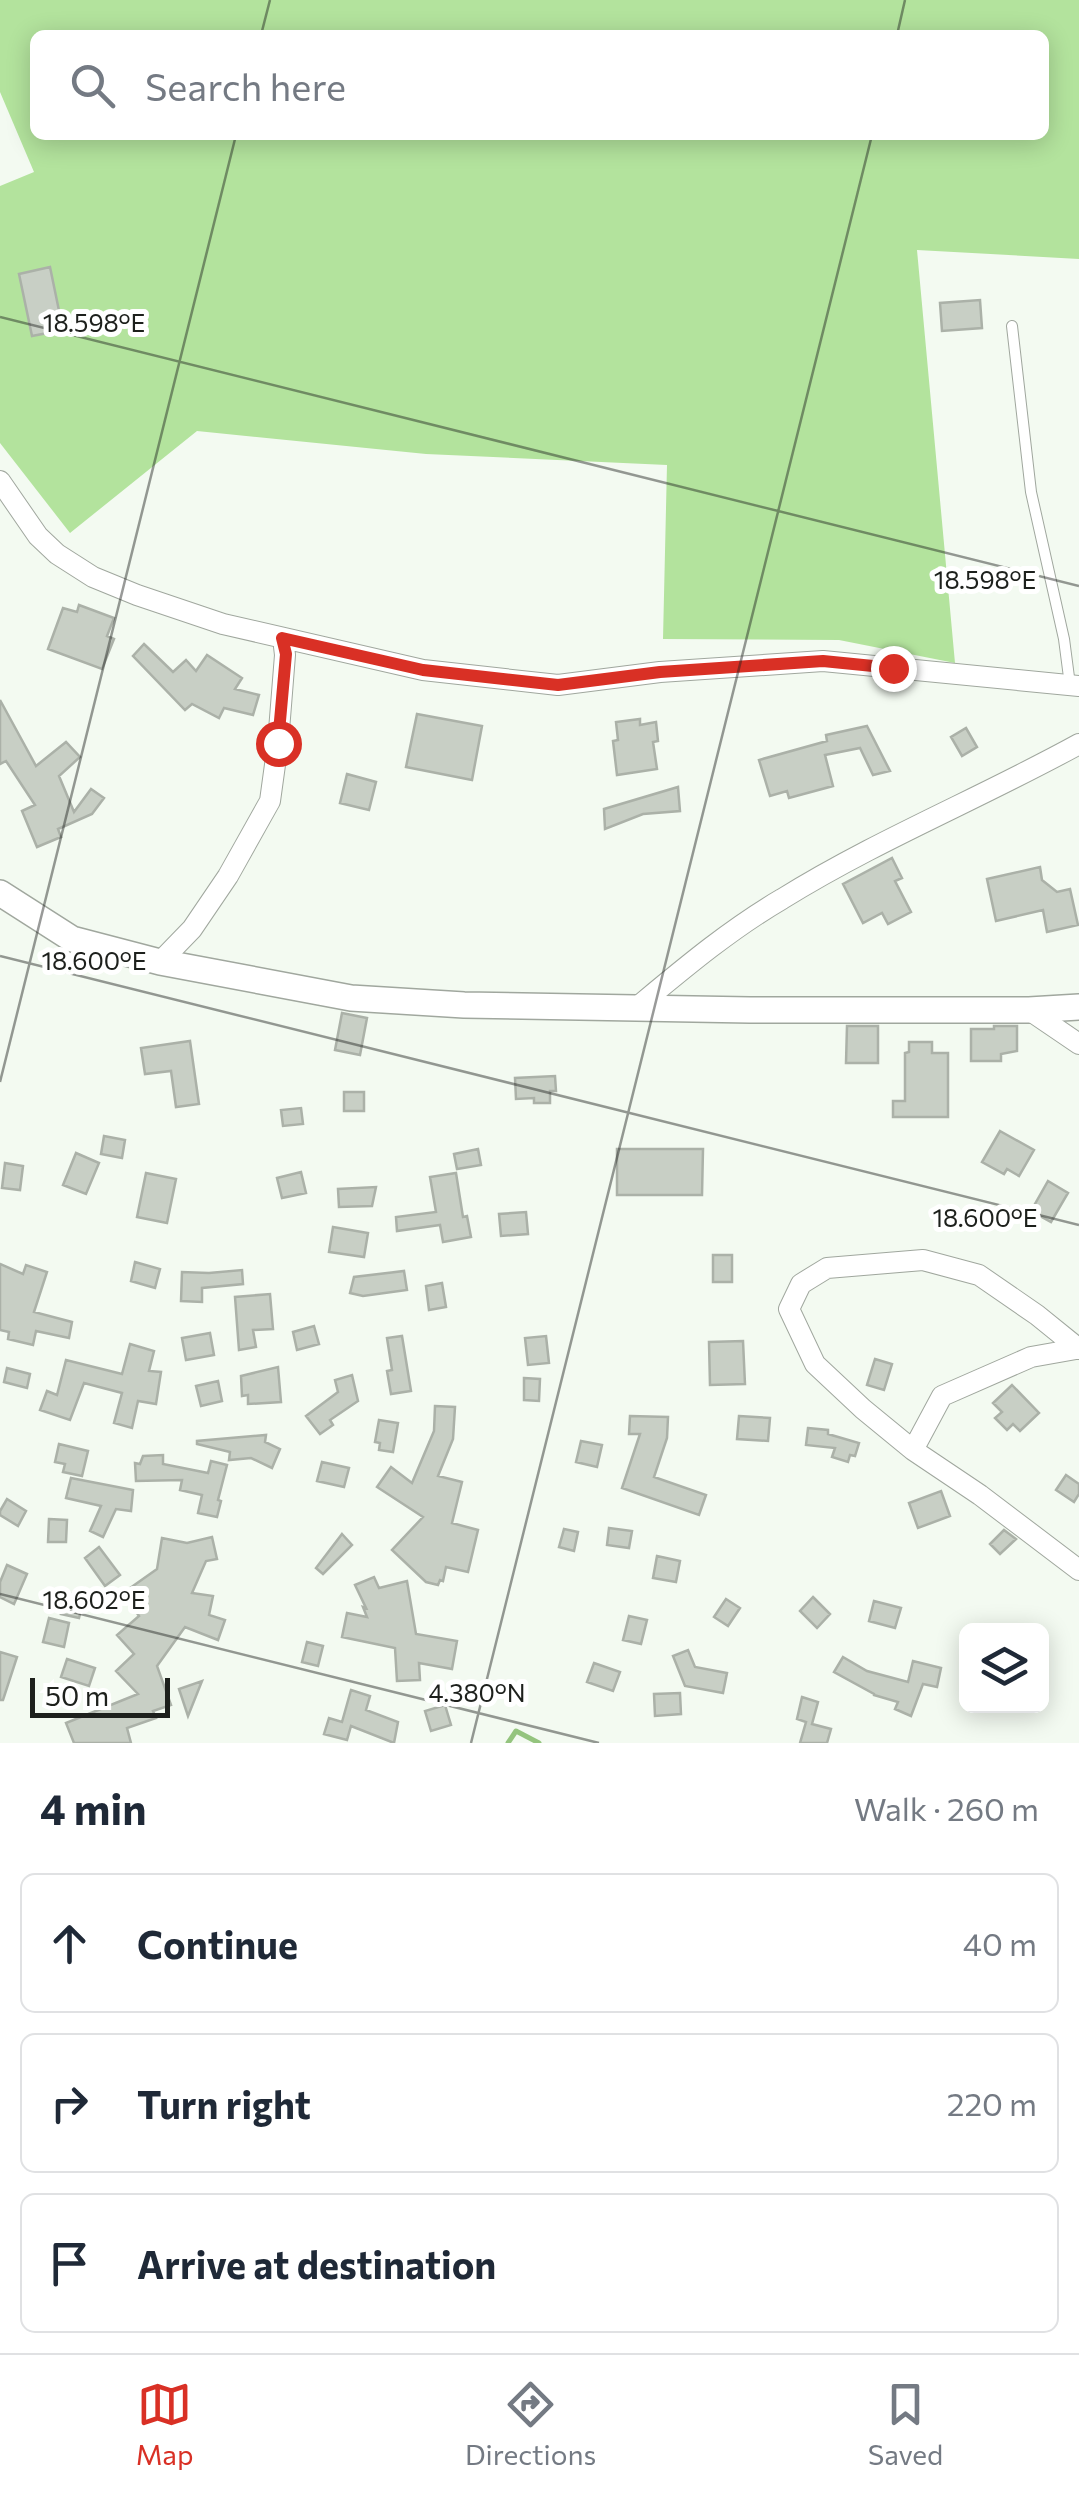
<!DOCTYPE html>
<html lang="en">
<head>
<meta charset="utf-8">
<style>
  :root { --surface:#fff; --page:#f6f6f7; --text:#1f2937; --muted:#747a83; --line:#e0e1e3; --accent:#d93025 }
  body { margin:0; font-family:Commissioner,sans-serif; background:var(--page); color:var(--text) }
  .controls { position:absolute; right:30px; bottom:30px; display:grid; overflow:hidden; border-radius:15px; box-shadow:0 5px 25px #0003 }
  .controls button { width:90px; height:90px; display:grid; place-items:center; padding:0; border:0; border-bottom:2px solid var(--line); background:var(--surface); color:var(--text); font:50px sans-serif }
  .scale { position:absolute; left:30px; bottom:25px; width:140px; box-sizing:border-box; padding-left:10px; border:5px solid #1d201c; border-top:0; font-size:28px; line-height:35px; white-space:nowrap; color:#1d201c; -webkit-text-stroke:8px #fff; paint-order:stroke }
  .stop { position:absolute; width:30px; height:30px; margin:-22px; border:8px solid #d93025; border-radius:50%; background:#fff }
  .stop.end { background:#d93025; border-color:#fff; box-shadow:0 2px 10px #0008 }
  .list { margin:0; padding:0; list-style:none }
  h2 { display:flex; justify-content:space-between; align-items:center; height:130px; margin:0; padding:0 40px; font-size:42px }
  h2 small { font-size:32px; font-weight:400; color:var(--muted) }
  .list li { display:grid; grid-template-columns:65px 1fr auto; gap:30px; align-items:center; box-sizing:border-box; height:140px; margin:0 20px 20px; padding:0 20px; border:2px solid var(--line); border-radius:15px }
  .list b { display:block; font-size:38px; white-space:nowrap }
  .list em { font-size:32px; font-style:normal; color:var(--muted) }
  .icon { flex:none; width:55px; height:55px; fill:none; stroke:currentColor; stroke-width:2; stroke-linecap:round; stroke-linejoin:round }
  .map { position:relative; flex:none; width:1079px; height:1743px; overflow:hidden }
  .search { position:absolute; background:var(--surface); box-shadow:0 5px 25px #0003; left:30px; right:30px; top:30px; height:110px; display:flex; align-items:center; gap:25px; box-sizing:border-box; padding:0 35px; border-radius:15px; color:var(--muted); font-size:38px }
  .sheet { height:610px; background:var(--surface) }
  nav { display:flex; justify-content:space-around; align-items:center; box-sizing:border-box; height:140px; border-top:2px solid var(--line); background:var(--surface); font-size:28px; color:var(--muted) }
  nav a { display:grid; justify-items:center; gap:5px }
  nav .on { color:var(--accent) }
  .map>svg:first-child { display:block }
  .green { fill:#b3e39d; fill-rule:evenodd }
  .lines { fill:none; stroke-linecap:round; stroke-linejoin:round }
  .stream { stroke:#94c47e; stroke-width:5 }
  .building { fill:#c8cfc5; stroke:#abb1a8; stroke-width:2.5 }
  .service-casing { stroke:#a0a79e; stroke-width:12 }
  .minor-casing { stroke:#a0a79e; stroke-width:22 }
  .tertiary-casing { stroke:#a0a79e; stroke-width:28 }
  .service { stroke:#fff; stroke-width:10 }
  .minor { stroke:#fff; stroke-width:20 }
  .tertiary { stroke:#fff; stroke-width:25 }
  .route { stroke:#d93025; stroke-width:12 }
  .ticks { fill:none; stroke:#1d201c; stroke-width:2.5; stroke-opacity:0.45 }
  .ticks-label { font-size:25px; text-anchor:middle; fill:#1d201c; stroke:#fff; stroke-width:10; stroke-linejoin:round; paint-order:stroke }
</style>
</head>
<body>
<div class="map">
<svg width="1079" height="1743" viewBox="0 0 1079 1743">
  <rect width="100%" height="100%" fill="#f3faf1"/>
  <path class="green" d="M0 0H1079V259L917 250 955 663 839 640 663 639 667 465 426 454 197 431 70 533 0 443V186L34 172 0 92ZM35 35H1044V135H35Z"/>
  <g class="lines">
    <path class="stream" d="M508 1743 516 1731 539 1743"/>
  </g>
  <path class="building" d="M50 267 63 330 32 336 19 274Z
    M980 300 982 328 942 331 940 303Z
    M79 605 114 618 107 636 114 639 102 669 48 649 63 608 77 612Z
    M144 644 173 672 186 660 196 671 207 655 242 678 235 689 259 695 253 715 224 708 219 718 192 704 185 710 133 656Z
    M0 700 36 766 66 742 80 757 59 776 74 812 91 789 104 798 92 814 58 829 61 837 37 847 22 811 35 805 6 761 0 764Z
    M417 714 482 726 472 780 406 767Z
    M640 719V725L656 722 658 741 653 742 657 769 617 775 613 741 618 740 616 722Z
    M867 726 890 771 873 775 860 748 825 755 833 786 789 798 787 791 770 796 759 760 827 741 826 735Z
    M966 728 977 747 962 756 951 737Z
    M347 774 376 782 369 810 340 803Z
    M678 787 680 811 643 814 605 829 604 809Z
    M892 858 902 878 895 881 911 912 888 924 882 913 863 923 843 884Z
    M1040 867 1042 880 1057 892 1070 889 1078 925 1047 932 1043 910 996 921 987 879Z
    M342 1013 367 1018 360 1055 335 1050Z
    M847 1026H878V1063H846Z
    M994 1026H1017V1051L1001 1054V1061H971V1029H994Z
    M190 1041 199 1104 176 1107 171 1071 145 1074 141 1048Z
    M909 1042H932V1053H948V1117H893V1101H905V1053L909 1052Z
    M555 1076 556 1091H550V1103H534V1098L516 1099 515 1078Z
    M344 1092H364V1111H344Z
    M301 1108 303 1124 283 1126 281 1110Z
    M1000 1131 1034 1150 1019 1176 1007 1169 1004 1174 982 1162Z
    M104 1136 125 1140 122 1158 101 1154Z
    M478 1149 481 1165 457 1169 454 1154Z
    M617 1149H703L702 1195H617Z
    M76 1153 99 1163 86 1194 63 1185Z
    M5 1163 23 1166 20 1190 2 1188Z
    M301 1172 306 1193 282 1198 277 1178Z
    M146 1173 176 1179 167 1223 137 1217Z
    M456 1173 463 1217 467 1216 471 1237 443 1242 440 1225 397 1231 396 1217 436 1212 430 1177Z
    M1048 1181 1068 1193 1051 1222 1031 1211Z
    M376 1187 372 1206 339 1207 338 1189Z
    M526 1212 528 1234 501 1236 499 1214Z
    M333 1227 368 1233 364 1257 329 1252Z
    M713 1255H732V1282H713Z
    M135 1262 160 1269 155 1288 131 1281Z
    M0 1264 23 1274 26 1265 47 1272 34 1312 72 1322 69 1338 36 1331 33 1345 8 1339 9 1332 0 1330Z
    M242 1270 243 1284 202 1288V1302L181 1301 182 1272 209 1273Z
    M404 1271 407 1290 363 1296 350 1293 354 1277Z
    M442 1283 446 1307 429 1310 426 1286Z
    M270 1294 273 1329 253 1330 256 1347 239 1350 235 1297Z
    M314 1326 319 1344 297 1350 293 1332Z
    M210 1333 214 1355 186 1360 182 1338Z
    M402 1336 411 1391 391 1394 387 1371 392 1370 387 1338Z
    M546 1336 549 1363 528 1365 525 1338Z
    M743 1341 745 1384 710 1385 709 1342Z
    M130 1344 154 1351 149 1371 161 1372 156 1404 138 1401 132 1428 114 1423 122 1393 84 1383 70 1420 40 1410 47 1391 57 1395 66 1360 122 1374Z
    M875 1359 892 1364 884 1390 867 1385Z
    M278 1367 281 1402 248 1404V1395L242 1396 241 1376Z
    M7 1368 30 1374 27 1388 4 1382Z
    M352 1375 358 1401 330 1420 333 1425 320 1434 306 1416 338 1392 335 1380Z
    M524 1378 540 1379 539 1401 524 1400Z
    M218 1381 222 1401 201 1406 196 1386Z
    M1012 1385 1039 1413 1020 1431 1013 1424 1007 1430 995 1418 1002 1412 993 1403Z
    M435 1406 455 1407 453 1439 438 1476 462 1482 452 1523 478 1530 468 1572 446 1567 443 1581 440 1580 438 1585 426 1582 392 1550 423 1517 377 1487 391 1467 412 1483 434 1431Z
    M630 1416 668 1417 667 1438 654 1477 706 1495 699 1515 622 1488 640 1434H629Z
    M739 1416 770 1418 768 1441 737 1439Z
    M379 1420 398 1423 393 1452 379 1450 380 1443 375 1442Z
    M808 1428 828 1430V1434L859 1443 855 1456 850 1455 848 1462 832 1457 835 1448 806 1445Z
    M266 1435 265 1442 280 1449 272 1468 251 1458 229 1460 230 1452 197 1444V1441Z
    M581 1441 602 1445 597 1467 576 1462Z
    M59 1444 88 1451 82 1476 63 1472 65 1464 55 1462Z
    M163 1455V1464L208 1473 211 1461 227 1465 218 1500 221 1501 217 1517 198 1513 202 1495 180 1490 182 1480 136 1481 135 1463 140 1464 143 1456Z
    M322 1462 349 1468 344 1487 317 1481Z
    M1066 1475 1079 1484V1494L1074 1502 1056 1490Z
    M71 1478 133 1490 131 1511 116 1509 103 1537 90 1531 101 1506 66 1498Z
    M941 1491 950 1516 918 1528 909 1503Z
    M7 1499 26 1511 18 1526 0 1515V1511Z
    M49 1519 67 1520 66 1542H48Z
    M609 1528 632 1531 629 1548 607 1545Z
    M564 1529 578 1532 574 1551 559 1547Z
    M1004 1530 1016 1539 1000 1554 990 1544Z
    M342 1534 352 1545 323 1574 316 1568Z
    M212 1537 217 1559 206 1561 192 1593 213 1596 209 1615 225 1620 218 1640 185 1627 157 1666 171 1705 153 1711 156 1718 127 1728 131 1743H74L66 1723 138 1694 116 1671 134 1654 117 1635 139 1616 123 1593 157 1569 162 1538 187 1543Z
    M99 1547 120 1575 105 1586 85 1558Z
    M657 1556 680 1561 676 1582 653 1578Z
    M7 1565 27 1574 14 1604 0 1597V1582Z
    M374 1577 379 1588 407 1581 416 1634 457 1641 452 1669 419 1663 420 1680 397 1681 395 1648 342 1637 347 1613 367 1617 363 1607 366 1608 355 1585Z
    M67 1593 84 1597 79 1618 61 1614Z
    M813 1597 830 1614 817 1628 800 1611Z
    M726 1599 740 1608 728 1626 714 1617Z
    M874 1601 901 1608 895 1628 869 1621Z
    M629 1616 647 1620 641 1644 623 1640Z
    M49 1618 69 1623 64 1647 43 1642Z
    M307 1642 323 1646 318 1666 302 1662Z
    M688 1650 695 1667 727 1673 723 1693 685 1686 673 1656Z
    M0 1652 17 1657 3 1700H0Z
    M843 1657 867 1671 908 1682 913 1661 941 1668 937 1687 923 1684 911 1716 895 1709 898 1702 874 1695V1694L834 1672Z
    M67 1659 95 1668 89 1686 61 1677Z
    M594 1663 620 1672 613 1691 587 1682Z
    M202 1681 188 1716 179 1689Z
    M351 1690 370 1696 366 1710 398 1722 394 1743 351 1726 347 1740 324 1734 329 1718 342 1722Z
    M680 1693 681 1714 655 1716 654 1694Z
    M802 1697 818 1702 812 1724 831 1729 827 1743H800L806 1722 797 1719Z
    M445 1705 451 1725 431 1731 425 1711Z"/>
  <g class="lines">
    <g class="service-casing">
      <path id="service" d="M1012 326 1031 492 1064 639 1070 685"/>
    </g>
    <g class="minor-casing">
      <path id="minor" d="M0 481 38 536 57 554 93 577 137 595 223 624 423 670 558 685 660 672 823 661 1079 686
        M160 962 192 929 228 876 270 801 278 743 285 655 283 638
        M636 1008C683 969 729 930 782 899 877 840 981 798 1079 744
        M1029 1010 1079 1044
        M1079 1349 1037 1315 979 1275 923 1260 827 1268 801 1284 789 1309 815 1364 863 1409 913 1450 980 1495 1079 1570
        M913 1450 942 1396 1031 1357 1076 1349"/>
    </g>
    <g class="tertiary-casing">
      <path id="tertiary" d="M0 893 72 939 160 962 351 998 464 1005 750 1010H1029L1079 1007"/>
    </g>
    <use href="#service" class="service"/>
    <use href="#minor" class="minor"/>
    <use href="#tertiary" class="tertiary"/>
  </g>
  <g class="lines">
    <path class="route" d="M278 743 286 654 282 638 423 670 558 685 660 672 823 661 893 668"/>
  </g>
  <path class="ticks" d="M261 35 270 0M897 35 905 0M0 317 1079 586M0 956 1079 1225M0 1082 236 135M0 1594 599 1743M471 1743 872 135"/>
  <g class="ticks-label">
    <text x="94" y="332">18.598°E</text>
    <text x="985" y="589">18.598°E</text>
    <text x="94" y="970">18.600°E</text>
    <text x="985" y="1227">18.600°E</text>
    <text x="94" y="1609">18.602°E</text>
    <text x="477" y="1702">4.380°N</text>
  </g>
</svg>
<div class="controls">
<button><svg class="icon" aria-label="layers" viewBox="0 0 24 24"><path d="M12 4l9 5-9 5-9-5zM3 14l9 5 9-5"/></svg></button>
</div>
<div class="scale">50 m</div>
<div class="stop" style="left:278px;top:743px"></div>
<div class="stop end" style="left:893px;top:668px"></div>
<div class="search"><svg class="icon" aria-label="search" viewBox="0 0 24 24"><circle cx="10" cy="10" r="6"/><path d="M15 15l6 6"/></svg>Search here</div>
</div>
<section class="sheet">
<h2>4 min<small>Walk · 260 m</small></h2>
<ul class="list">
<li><svg class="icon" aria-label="ahead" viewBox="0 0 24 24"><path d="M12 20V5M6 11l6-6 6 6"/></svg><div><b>Continue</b></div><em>40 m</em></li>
<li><svg class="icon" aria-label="right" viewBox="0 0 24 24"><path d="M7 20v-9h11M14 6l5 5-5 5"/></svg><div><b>Turn right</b></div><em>220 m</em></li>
<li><svg class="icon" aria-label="arrive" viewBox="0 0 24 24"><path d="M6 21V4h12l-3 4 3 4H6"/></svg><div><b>Arrive at destination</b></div></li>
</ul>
</section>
<nav>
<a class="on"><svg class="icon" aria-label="map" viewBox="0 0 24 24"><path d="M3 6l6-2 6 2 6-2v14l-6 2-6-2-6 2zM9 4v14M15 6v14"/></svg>Map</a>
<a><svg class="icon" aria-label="directions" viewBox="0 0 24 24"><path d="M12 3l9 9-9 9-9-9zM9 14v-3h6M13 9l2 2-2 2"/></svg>Directions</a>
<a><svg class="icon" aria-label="saved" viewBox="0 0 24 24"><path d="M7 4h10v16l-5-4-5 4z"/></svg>Saved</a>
</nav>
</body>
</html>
